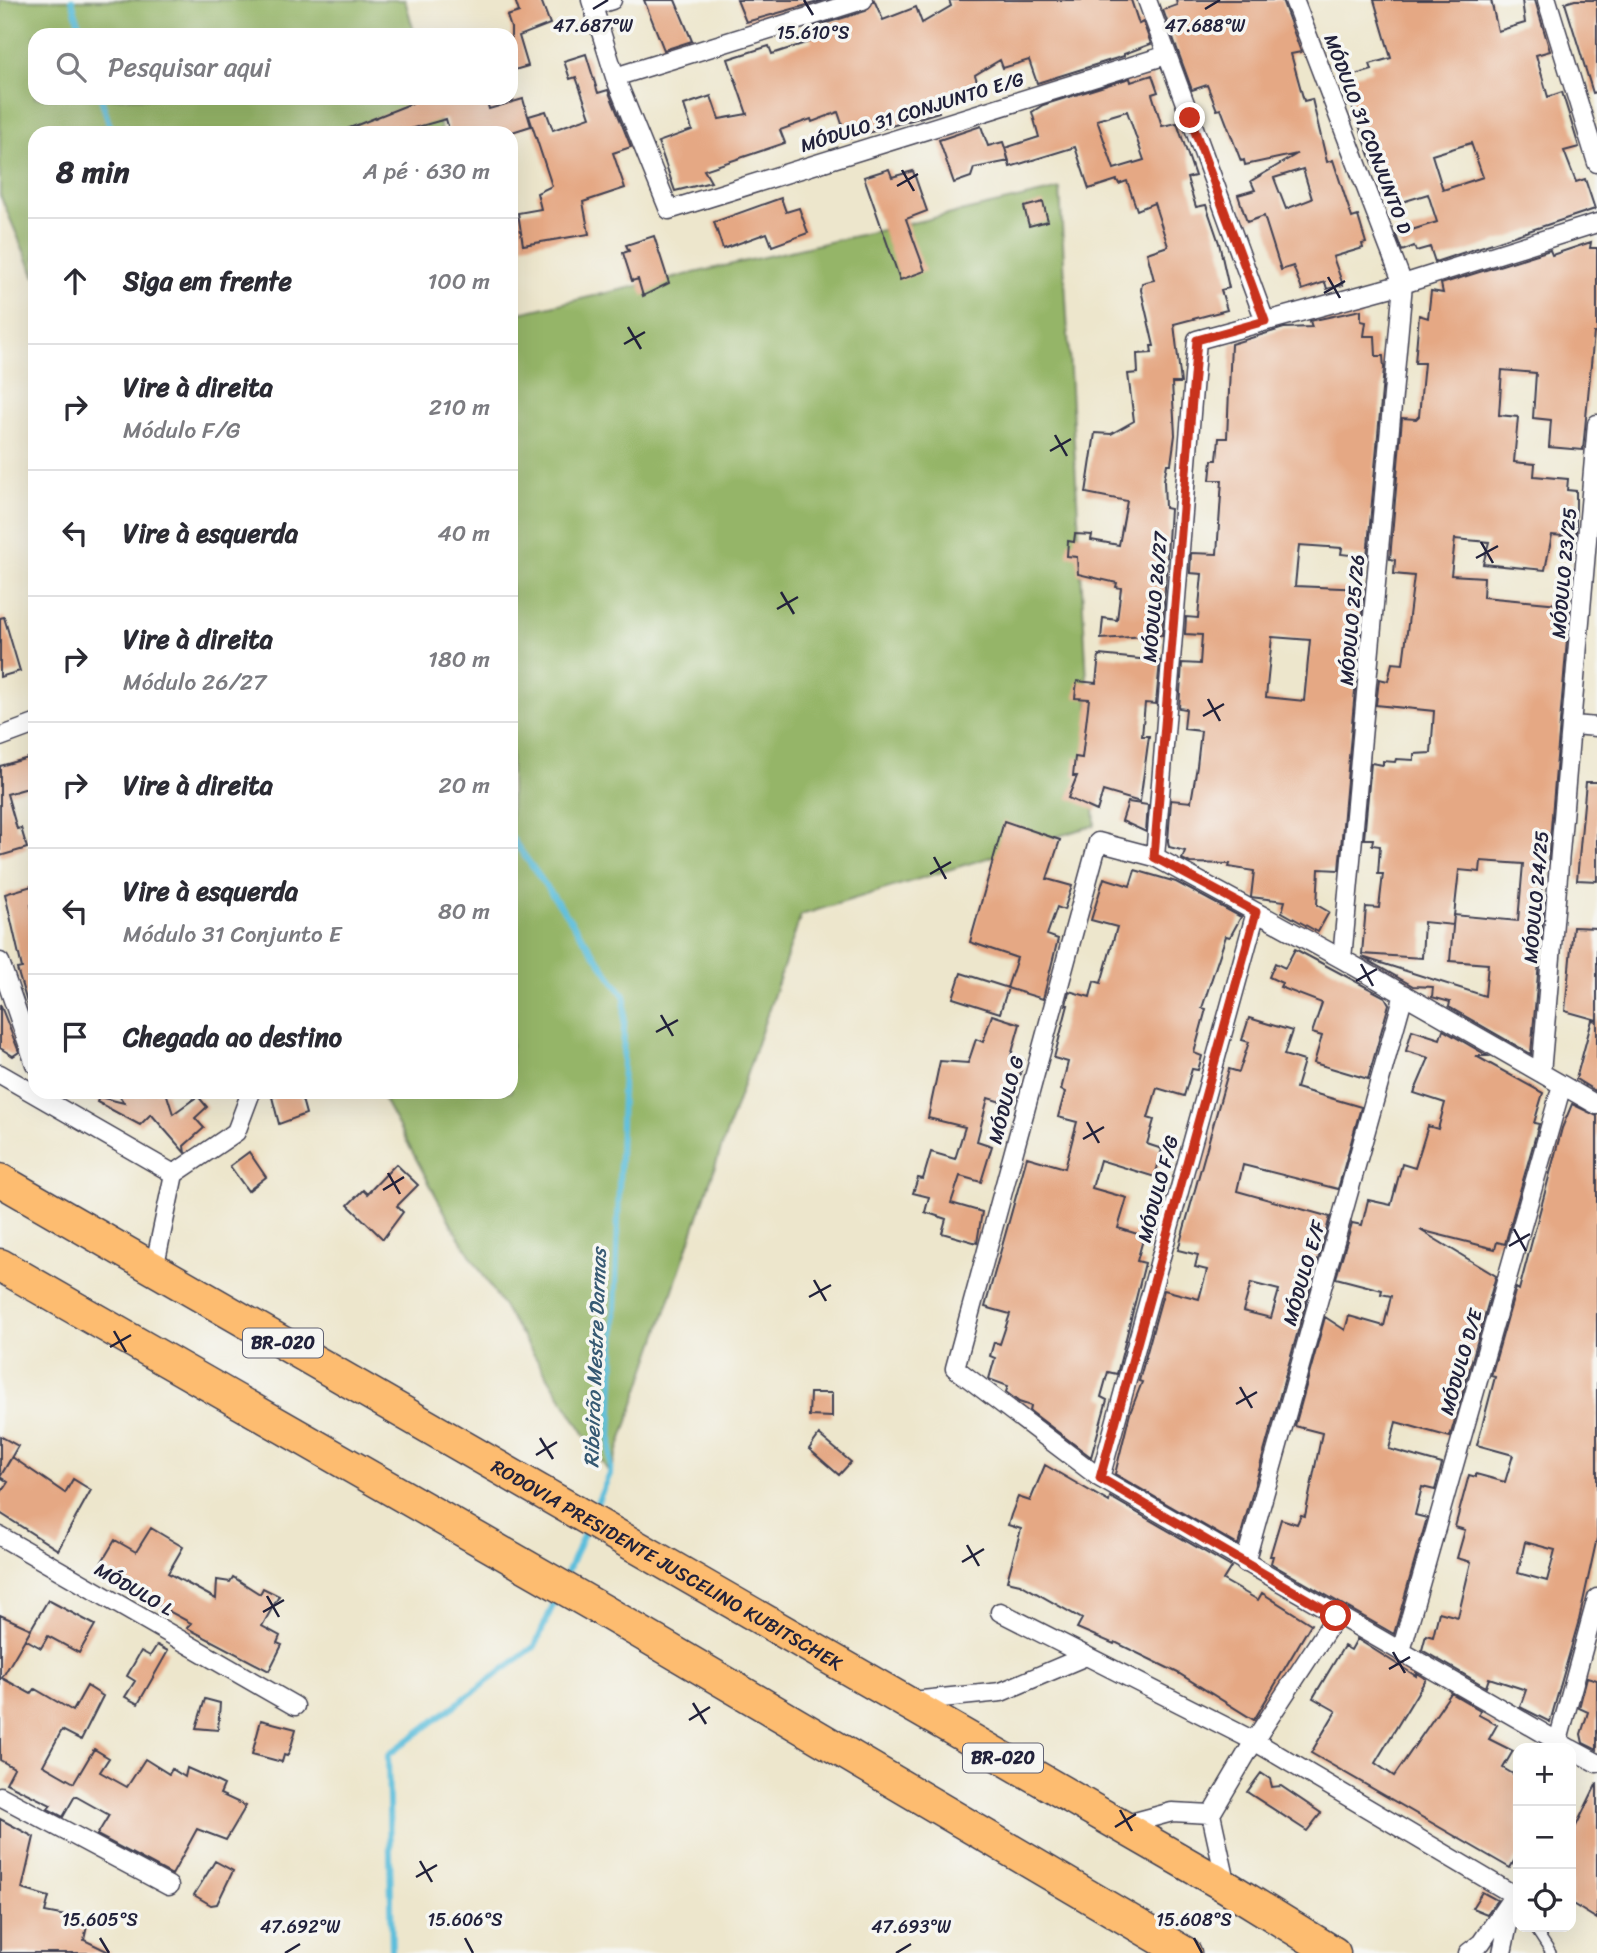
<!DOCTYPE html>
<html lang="pt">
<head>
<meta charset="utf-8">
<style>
  :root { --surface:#fff; --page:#f7f7f7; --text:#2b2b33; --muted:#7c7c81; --line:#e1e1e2 }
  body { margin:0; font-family:Sriracha,sans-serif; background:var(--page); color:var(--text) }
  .controls { position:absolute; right:21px; bottom:21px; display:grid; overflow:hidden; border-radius:14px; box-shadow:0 7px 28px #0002 }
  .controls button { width:63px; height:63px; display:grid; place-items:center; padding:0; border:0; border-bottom:2px solid var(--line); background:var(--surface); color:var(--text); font:35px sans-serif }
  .stop { position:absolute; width:21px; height:21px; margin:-16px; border:5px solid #c8321e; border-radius:50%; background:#fff }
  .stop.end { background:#c8321e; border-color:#fff; box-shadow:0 2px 7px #0008 }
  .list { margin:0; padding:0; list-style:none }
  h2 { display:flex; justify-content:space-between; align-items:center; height:91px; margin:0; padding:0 28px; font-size:30px }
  h2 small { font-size:23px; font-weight:400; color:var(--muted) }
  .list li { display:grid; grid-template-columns:46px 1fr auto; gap:21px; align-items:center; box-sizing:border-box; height:126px; padding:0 28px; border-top:2px solid var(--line) }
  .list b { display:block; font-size:26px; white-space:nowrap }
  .list p { margin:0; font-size:23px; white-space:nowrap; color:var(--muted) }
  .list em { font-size:23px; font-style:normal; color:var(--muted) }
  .icon { flex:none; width:38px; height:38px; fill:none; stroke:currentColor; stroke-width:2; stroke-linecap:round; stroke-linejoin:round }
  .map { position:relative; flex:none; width:1597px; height:1953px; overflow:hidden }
  .search { position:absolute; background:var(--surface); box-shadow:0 7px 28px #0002; left:28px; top:28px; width:490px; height:77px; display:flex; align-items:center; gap:18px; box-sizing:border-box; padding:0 24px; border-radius:21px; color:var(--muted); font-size:26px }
  .panel { position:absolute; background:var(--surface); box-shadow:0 7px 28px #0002; left:28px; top:126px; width:490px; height:973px; border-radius:21px }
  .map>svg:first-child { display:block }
  .forest { fill:#95b568; stroke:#5c6c52; stroke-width:2 }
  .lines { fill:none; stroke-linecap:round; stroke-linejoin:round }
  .stream { stroke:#5cbedb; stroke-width:6 }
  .building { fill:#e5a884; fill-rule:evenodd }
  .lane-casing { stroke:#403f51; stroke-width:12 }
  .street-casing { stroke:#403f51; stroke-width:21 }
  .highway-casing { stroke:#403f51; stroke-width:35 }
  .lane { stroke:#fff; stroke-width:9 }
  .street { stroke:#fff; stroke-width:18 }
  .highway { stroke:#fdbc70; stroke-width:32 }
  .route { stroke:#c8321e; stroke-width:9 }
  .ticks { fill:none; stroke:#22223b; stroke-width:2.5 }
  .labels { text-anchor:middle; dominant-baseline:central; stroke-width:7; stroke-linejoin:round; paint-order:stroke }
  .shield { fill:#f6f6f2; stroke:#626272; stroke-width:2 }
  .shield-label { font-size:18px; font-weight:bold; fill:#22223b }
  .street-label { font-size:19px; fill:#22223b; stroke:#f6f6f2 }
  .water-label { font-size:21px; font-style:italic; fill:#365973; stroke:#f6f6f2 }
  .ticks-label { font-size:18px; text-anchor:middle; fill:#22223b; stroke:#f6f6f2; stroke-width:7; stroke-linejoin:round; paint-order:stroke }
</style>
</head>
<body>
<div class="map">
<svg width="1597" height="1953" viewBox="0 0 1597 1953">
  <rect width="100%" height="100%" fill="#f6f6f2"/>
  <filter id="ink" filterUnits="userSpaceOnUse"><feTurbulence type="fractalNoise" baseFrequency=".0143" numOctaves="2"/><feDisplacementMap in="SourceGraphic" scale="14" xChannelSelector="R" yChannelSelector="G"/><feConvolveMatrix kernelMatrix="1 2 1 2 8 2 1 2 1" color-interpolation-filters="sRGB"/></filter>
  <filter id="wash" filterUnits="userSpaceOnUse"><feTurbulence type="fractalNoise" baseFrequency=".00686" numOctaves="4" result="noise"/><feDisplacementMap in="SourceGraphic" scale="28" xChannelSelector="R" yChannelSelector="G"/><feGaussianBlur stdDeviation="1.57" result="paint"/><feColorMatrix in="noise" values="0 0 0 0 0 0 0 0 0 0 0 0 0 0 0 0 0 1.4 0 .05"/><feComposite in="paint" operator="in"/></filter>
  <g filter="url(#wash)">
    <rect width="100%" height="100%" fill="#ede6cc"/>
    <path class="forest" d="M0 0H405L415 35H35V98H433L442 133H35V277L0 195Z
      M1060 189 1095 825 801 915 610 1474 455 1231 380 1092H511V315Z"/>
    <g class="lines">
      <path class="stream" d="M72 0 82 35
        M101 98 112 133
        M511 837 625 997 610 1474 593 1512
        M564 1580 586 1529
        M392 1953 388 1755 535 1646 557 1596"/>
    </g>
    <g id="blocks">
      <path class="building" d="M515 0H541L550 24 519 36 528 66 511 71V28L507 16 519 12Z
        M644 0H675L692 41 664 50Z
        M737 0H825L746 22Z
        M874 0 883 20 916 7 922 23 951 6 949 0H1131L1139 24 1143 22 1151 44 1124 54V56L1037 83 1029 60 1003 68 1000 60 975 75 981 93 937 107 939 112 847 139 838 112 812 122 811 119 780 130 785 143 704 170 711 182 675 191 658 142 692 130 684 105 711 96 719 119 747 114 728 59 769 46 772 54 812 41 807 29 866 11Z
        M1176 0H1282L1301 52 1291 54 1304 101 1312 99 1327 162 1333 160 1352 218 1358 216 1366 243 1362 244 1363 248 1333 257 1343 285 1327 289 1325 282 1302 290 1293 266 1281 270 1264 216 1247 222 1238 195 1255 190 1251 181 1297 154 1245 165 1244 160 1241 161 1221 109 1217 110 1207 85 1192 90 1163 10 1177 5ZM1303 169 1312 199 1286 209 1274 178Z
        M1374 0H1491L1498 31 1525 23 1522 0H1535L1550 51 1536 55 1548 97 1562 92 1579 147 1564 151 1576 182 1585 179 1595 209 1435 262 1430 247 1416 251 1414 246 1402 251 1396 235 1437 222 1428 194 1399 203 1390 177 1379 180 1342 79 1372 70 1370 64 1391 58ZM1471 143 1483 177 1443 190 1432 155Z
        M1575 0H1597V92L1593 93 1565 3Z
        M586 54 598 93 608 90 631 147 613 153 625 188 583 202 589 234 523 245 518 213 541 209 537 193 552 186 529 116 546 111 553 130 590 117 576 77 570 79 564 61Z
        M1152 75 1158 92 1152 94 1162 126 1177 123 1195 176 1187 178 1196 207 1206 205 1219 243 1229 288 1221 290 1227 310 1174 324 1181 383H1172L1175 435 1171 464H1167L1164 480 1165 508 1170 509 1162 635 1101 639 1103 618 1117 620 1121 588 1116 587 1117 583 1078 574 1077 557 1067 556 1068 541 1074 542 1075 534 1092 535 1091 540 1119 545 1127 501 1086 493 1095 433 1111 434 1134 421 1128 374 1138 373 1137 354 1152 353 1151 346H1154L1141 290 1142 283 1154 280 1147 253 1168 246 1154 203 1137 210 1127 181 1119 184 1117 180 1089 189 1075 147 1010 167 1005 148 1039 137 1032 112 1043 105 1130 78 1131 82ZM1127 111 1144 160 1114 169 1097 120Z
        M425 98H486L489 109 523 99 531 126 509 133H450L446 119 400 132 399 128 384 133H337Z
        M981 126 988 146 1003 142 1009 161 974 168 971 177 954 183 939 140Z
        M889 169 892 177 913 171 927 211 906 219 925 271 900 280 864 177Z
        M781 198 786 212 799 208 808 233 772 246 767 233 723 249 714 222Z
        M1043 202 1048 221 1029 226 1024 207Z
        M654 236 669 283 643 296 638 279 632 281 623 253 629 251 626 245Z
        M1591 242 1590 248H1597V333H1594L1583 450 1549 447 1551 420 1533 418 1536 373 1502 370 1499 415 1518 417 1514 462 1535 464 1534 476 1568 479 1567 490 1576 491V537L1552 535 1545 570 1483 564 1489 542 1455 539 1451 575 1484 577 1483 597 1570 605 1548 863H1544L1541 894H1545L1531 1054 1449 1007 1450 1002 1432 997 1433 987 1413 986 1362 957 1485 996 1488 964 1450 961 1454 915 1518 921 1523 864 1481 861 1480 872 1459 870 1453 925 1424 922 1422 958 1362 954 1366 907 1379 908 1383 874H1378L1380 846 1372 845 1373 839H1364L1371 763 1383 765V761L1395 762 1396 759 1414 760V754L1431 753 1434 711 1376 705 1379 679 1388 681 1392 663 1403 664 1414 576 1394 574 1395 560 1390 559 1402 418 1416 419 1419 416 1424 363H1415L1419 315 1428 318 1431 291 1443 293 1441 284 1550 250 1552 255Z
        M1361 310V321L1366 322 1364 336H1375L1376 356H1383L1384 368 1367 557 1341 554 1342 548 1299 545 1295 586 1364 589 1339 870 1319 869 1317 905 1329 912 1318 932 1282 912 1285 901 1251 897 1254 871 1229 867 1230 864 1190 863 1182 859 1185 851 1169 847 1168 841 1171 800 1191 802 1197 766 1201 731 1184 729 1186 709 1179 708 1182 663 1200 664 1202 635 1185 634 1186 617 1198 618 1202 574 1190 573 1191 553 1217 554 1222 480H1210L1212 460H1217L1219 438H1227L1231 344 1284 328 1312 327 1310 321ZM1272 637 1310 640 1304 701 1266 697Z
        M4 617 20 671 0 677V618Z
        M1099 655 1160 661 1156 704 1145 703 1142 736H1149L1140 802 1103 791 1097 811 1068 798 1077 776H1073L1075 757 1082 758 1089 699 1075 698 1077 681 1096 683Z
        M35 756V786L7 794 17 829 21 828 27 848 0 856V766Z
        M1586 782H1597V881L1577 880Z
        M1128 802 1148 805 1146 832 1122 821Z
        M1004 821 1060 840 1047 879 1072 886 1064 910 1057 907 1047 935 1058 939 1043 999 1007 988 1017 958 970 942Z
        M1135 870 1176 882 1241 917 1230 937 1226 936 1202 1008 1206 1009 1194 1053 1202 1056 1198 1070 1192 1069 1184 1096 1157 1088 1148 1118 1154 1120 1147 1144 1162 1149 1155 1177 1100 1160 1092 1188 1127 1198 1118 1228 1144 1236 1137 1261 1145 1263 1117 1374 1108 1372 1101 1397 1107 1400 1091 1457 1030 1411 1031 1406 1019 1402 1006 1392 1008 1386 989 1379 995 1358 990 1356 994 1342 1000 1344 1010 1314 985 1307 1027 1157 1065 1168 1077 1122 1058 1117 1065 1092 1061 1090 1068 1062 1054 1058 1068 1005H1066L1069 991 1090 997 1094 981 1101 983 1117 927 1091 920 1104 878 1130 886Z
        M35 885V904L31 905 35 921V1029L17 969 22 968 5 894Z
        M1573 927 1597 928V1020L1565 1011Z
        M1295 949 1385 997 1389 1004 1368 1079 1314 1063 1322 1036 1312 1033 1322 1003 1280 987 1282 983 1269 977 1275 963 1285 968Z
        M961 973 1008 988 1000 1013 953 998Z
        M0 1004 19 1052 13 1056 0 1048Z
        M992 1015 1020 1024 1011 1056 1024 1060 1011 1105 988 1098 977 1141 992 1146 981 1182 960 1176 951 1203 982 1212 977 1243 942 1233 946 1219 925 1212 929 1197 913 1193 918 1178 923 1179 931 1152 955 1159 965 1127 928 1118 940 1061 968 1063 976 1039 983 1042Z
        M1249 1018 1292 1031 1284 1055 1304 1061 1296 1088 1361 1107 1338 1189 1243 1165 1237 1191 1330 1217 1238 1545 1115 1474 1130 1413 1142 1382 1139 1381 1164 1290 1199 1299 1207 1270 1195 1267 1198 1255 1178 1250 1229 1069 1239 1072 1249 1042 1242 1040ZM1251 1283 1279 1290 1271 1318 1243 1311Z
        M1592 1020 1597 1021V1092L1576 1079Z
        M1412 1030 1440 1039 1443 1030 1488 1056H1476L1543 1093 1534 1123 1539 1124 1505 1244 1497 1242 1495 1249 1420 1230 1496 1276 1450 1437 1396 1422 1389 1449 1442 1464 1435 1490 1422 1487 1415 1515 1427 1518 1394 1634 1277 1567 1271 1563 1273 1556H1270L1281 1519 1297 1524 1301 1515 1305 1516 1322 1433 1295 1426 1325 1317 1345 1330 1349 1316 1384 1326 1391 1296 1381 1294 1382 1290 1336 1278 1352 1223 1362 1225 1368 1200 1391 1205 1402 1164 1415 1168 1428 1126 1438 1129 1445 1103 1414 1093 1429 1058 1406 1051Z
        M117 1092H166L173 1114 198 1096 207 1107 195 1118 204 1128 184 1146 185 1153 151 1114 140 1125 97 1102 99 1097 124 1103Z
        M279 1092H300L306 1114 279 1124 272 1097 280 1095Z
        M1572 1104 1597 1116V1538L1579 1620 1550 1722 1520 1707 1526 1690 1489 1678 1486 1687 1422 1650 1426 1635 1433 1637 1439 1612 1458 1617 1471 1562 1457 1558 1465 1530 1455 1527 1469 1475 1476 1477V1474L1505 1482 1513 1455 1477 1445 1495 1377 1491 1376 1516 1288 1519 1290 1562 1128ZM1525 1542 1555 1550 1547 1581 1518 1573Z
        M249 1152 266 1177 248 1191 230 1166Z
        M396 1164 418 1185 397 1206 403 1212 383 1239 348 1205 363 1190 367 1194Z
        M810 1393H832V1417L809 1416Z
        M819 1435 851 1462 839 1475 809 1449Z
        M0 1436 18 1446 0 1477Z
        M12 1457 65 1493 73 1479 91 1490 58 1550 0 1513V1494L8 1482 0 1477Z
        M1045 1465 1109 1502 1110 1497 1231 1567 1223 1580 1258 1600 1262 1593 1311 1624 1254 1720 1178 1673 1115 1642 1114 1644 1077 1628 1082 1619 1020 1584 1007 1581 1021 1529 1008 1525 1011 1515 1018 1497 1030 1501Z
        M151 1528 183 1547 168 1573 216 1599 217 1580 230 1582 233 1577 260 1594 263 1588 279 1596 262 1626 280 1636 277 1643 282 1645 269 1671 187 1628 191 1623 148 1600 150 1597 100 1565 115 1540 136 1552Z
        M48 1600 95 1625 79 1653 48 1636 41 1648 25 1639Z
        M0 1615 31 1629 2 1678 31 1694 35 1689 73 1711 87 1686 103 1696 81 1740 62 1730 43 1765 74 1783 94 1749 109 1758 100 1772 127 1787 145 1759 169 1774 172 1769 185 1777 187 1768 203 1775 224 1785 220 1794 246 1806 226 1840 197 1829 172 1875 97 1835 109 1815 75 1796 63 1817 48 1809 51 1805 6 1783 14 1768 0 1760Z
        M1357 1639 1416 1676V1673L1426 1679 1375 1763 1394 1776 1451 1693 1480 1710 1479 1715 1497 1725 1489 1739 1513 1751 1503 1768 1518 1777V1854L1510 1868 1311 1753 1336 1711 1313 1698 1344 1646 1351 1650Z
        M157 1645 168 1651 138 1704 125 1697 135 1681 127 1676 141 1651 150 1656Z
        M1587 1677 1597 1680V1750L1583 1743 1581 1734 1588 1712 1579 1708Z
        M205 1699 220 1703 218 1730 196 1728Z
        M261 1720 296 1729 290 1750 287 1756 284 1755 282 1762 252 1754Z
        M1261 1773 1270 1779 1272 1787 1281 1786 1321 1813 1307 1831 1247 1792Z
        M1597 1783V1919L1571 1903V1823L1576 1826Z
        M0 1819 34 1837 22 1889 49 1897 45 1912 66 1916 65 1921 87 1926 84 1940 111 1953H0Z
        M215 1861 233 1871 217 1904 211 1905 194 1895Z
        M1482 1892 1497 1900 1487 1914 1472 1908Z"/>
    </g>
  </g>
  <g filter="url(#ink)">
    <use href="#blocks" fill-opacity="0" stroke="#403f51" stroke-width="2"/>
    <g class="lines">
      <g class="lane-casing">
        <path id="lane" d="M1534 1927 1551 1953"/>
      </g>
      <g class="street-casing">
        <path id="street" d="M591 0 615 77 669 210 1167 55
          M1147 0 1265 321
          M1294 0 1403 284 1342 959
          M1547 0 1597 163
          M593 6 612 0
          M615 77 863 0
          M1573 725 1597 727
          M0 737 35 724
          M1155 857 1197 340 1403 284 1597 223
          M0 962 35 1064
          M1541 1073 1597 424
          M0 1074 174 1174 236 1132 251 1092
          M154 1269 174 1174
          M1100 1478 1256 912
          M0 1536 295 1706
          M1245 1563 1404 994
          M1000 1612 1254 1741 1514 1895
          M1401 1651 1562 1085
          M912 1701 1001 1692 1086 1656
          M1558 1741 1597 1598
          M1569 1748 1100 1478 955 1368 1098 842 1155 857 1342 959 1597 1105
          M1571 1749 1597 1763
          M0 1796 169 1886
          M1120 1826 1172 1812 1211 1814
          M1227 1887 1211 1814 1254 1741 1336 1616
          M1468 1953 1481 1943 1514 1895
          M1502 1953 1512 1905"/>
      </g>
      <g class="highway-casing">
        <g id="highway">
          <path id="s1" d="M0 1180 1227 1887 1334 1953"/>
          <path d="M0 1265 602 1610 1185 1953"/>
        </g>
      </g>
      <use href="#lane" class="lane"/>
      <use href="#street" class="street"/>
      <use href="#highway" class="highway"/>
    </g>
  </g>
  <g class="lines" filter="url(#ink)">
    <path class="route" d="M1190 118 1265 321 1197 340 1154 857 1256 912 1100 1478 1336 1616"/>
  </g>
  <path class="ticks" d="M804 0 813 15M593 9 608 0M1205 9 1220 0M902 170 914 191M897 186 918 174M1328 277 1340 298M1324 293 1345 281M628 327 641 349M624 344 645 332M1055 435 1067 456M1050 451 1071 439M1481 542 1493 563M1476 558 1498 546M781 592 794 614M777 609 798 597M1208 699 1220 721M1203 716 1224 704M934 857 946 879M930 874 951 862M1361 964 1373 986M1356 981 1377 969M661 1015 673 1036M656 1032 678 1020M1087 1122 1099 1143M1083 1139 1104 1127M388 1173 400 1194M383 1190 404 1177M1514 1229 1526 1251M1509 1246 1530 1234M814 1280 826 1301M809 1297 831 1285M114 1331 126 1352M110 1347 131 1335M1240 1387 1252 1408M1236 1404 1257 1392M540 1438 553 1459M536 1455 557 1442M967 1545 979 1566M962 1562 984 1549M267 1596 279 1617M263 1612 284 1600M1393 1652 1405 1673M1389 1669 1410 1657M693 1703 706 1724M689 1720 710 1707M1120 1810 1132 1831M1115 1827 1136 1814M420 1861 432 1882M416 1877 437 1865M100 1938 109 1953M465 1938 473 1953M1194 1938 1202 1953M285 1953 300 1944M896 1953 911 1944"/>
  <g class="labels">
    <g class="shield">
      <rect x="243" y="1328.5" width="80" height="29" rx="5"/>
      <rect x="963" y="1743.5" width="80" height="29" rx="5"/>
    </g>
    <g class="shield-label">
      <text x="283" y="1343">BR-020</text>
      <text x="1003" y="1758">BR-020</text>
    </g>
    <g class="street-label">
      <text transform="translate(912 112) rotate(-17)">MÓDULO 31 CONJUNTO E/G</text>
      <text transform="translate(1368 134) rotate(69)">MÓDULO 31 CONJUNTO D</text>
      <text transform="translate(1564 573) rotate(-85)">MÓDULO 23/25</text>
      <text transform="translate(1155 597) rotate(-85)">MÓDULO 26/27</text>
      <text transform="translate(1352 620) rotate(-85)">MÓDULO 25/26</text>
      <text transform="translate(1536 897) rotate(-85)">MÓDULO 24/25</text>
      <text transform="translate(1006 1100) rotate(-75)">MÓDULO G</text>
      <text transform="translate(1158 1189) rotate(-75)">MÓDULO F/G</text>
      <text transform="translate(1304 1273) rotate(-74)">MÓDULO E/F</text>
      <text transform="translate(1461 1362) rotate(-74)">MÓDULO D/E</text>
      <text stroke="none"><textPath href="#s1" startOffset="770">RODOVIA PRESIDENTE JUSCELINO KUBITSCHEK</textPath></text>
      <text transform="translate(134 1589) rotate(30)">MÓDULO L</text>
    </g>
    <g class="water-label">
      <text transform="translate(595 1358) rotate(-88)">Ribeirão Mestre Darmas</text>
    </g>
  </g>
  <g class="ticks-label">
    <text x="593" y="32">47.687°W</text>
    <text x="1205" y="32">47.688°W</text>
    <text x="813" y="39">15.610°S</text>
    <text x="100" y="1926">15.605°S</text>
    <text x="465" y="1926">15.606°S</text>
    <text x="1194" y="1926">15.608°S</text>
    <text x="300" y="1933">47.692°W</text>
    <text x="911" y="1933">47.693°W</text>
  </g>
</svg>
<div class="controls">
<button>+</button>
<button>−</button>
<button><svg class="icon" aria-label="locate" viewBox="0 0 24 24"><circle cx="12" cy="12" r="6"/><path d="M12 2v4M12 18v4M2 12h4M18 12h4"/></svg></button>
</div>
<div class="stop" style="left:1336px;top:1616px"></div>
<div class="stop end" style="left:1190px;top:118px"></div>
<div class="search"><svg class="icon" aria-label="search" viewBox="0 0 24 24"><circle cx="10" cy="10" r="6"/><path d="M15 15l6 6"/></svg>Pesquisar aqui</div>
<section class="panel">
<h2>8 min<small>A pé · 630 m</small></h2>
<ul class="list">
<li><svg class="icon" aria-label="ahead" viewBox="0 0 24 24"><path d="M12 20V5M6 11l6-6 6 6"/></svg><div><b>Siga em frente</b></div><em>100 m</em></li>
<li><svg class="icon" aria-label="right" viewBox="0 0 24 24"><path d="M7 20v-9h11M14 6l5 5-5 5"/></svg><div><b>Vire à direita</b><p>Módulo F/G</p></div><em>210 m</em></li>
<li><svg class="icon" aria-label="left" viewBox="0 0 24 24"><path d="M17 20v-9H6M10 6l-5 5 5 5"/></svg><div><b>Vire à esquerda</b></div><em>40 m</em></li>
<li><svg class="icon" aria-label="right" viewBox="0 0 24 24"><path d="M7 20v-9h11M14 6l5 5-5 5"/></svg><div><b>Vire à direita</b><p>Módulo 26/27</p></div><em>180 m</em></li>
<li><svg class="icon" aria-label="right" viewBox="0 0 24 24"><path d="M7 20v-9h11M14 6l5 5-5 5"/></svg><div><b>Vire à direita</b></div><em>20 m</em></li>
<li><svg class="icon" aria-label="left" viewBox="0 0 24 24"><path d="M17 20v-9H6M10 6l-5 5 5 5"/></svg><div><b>Vire à esquerda</b><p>Módulo 31 Conjunto E</p></div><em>80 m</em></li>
<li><svg class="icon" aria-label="arrive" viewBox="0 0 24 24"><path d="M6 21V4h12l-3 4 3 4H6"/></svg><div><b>Chegada ao destino</b></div></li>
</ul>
</section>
</div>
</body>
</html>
